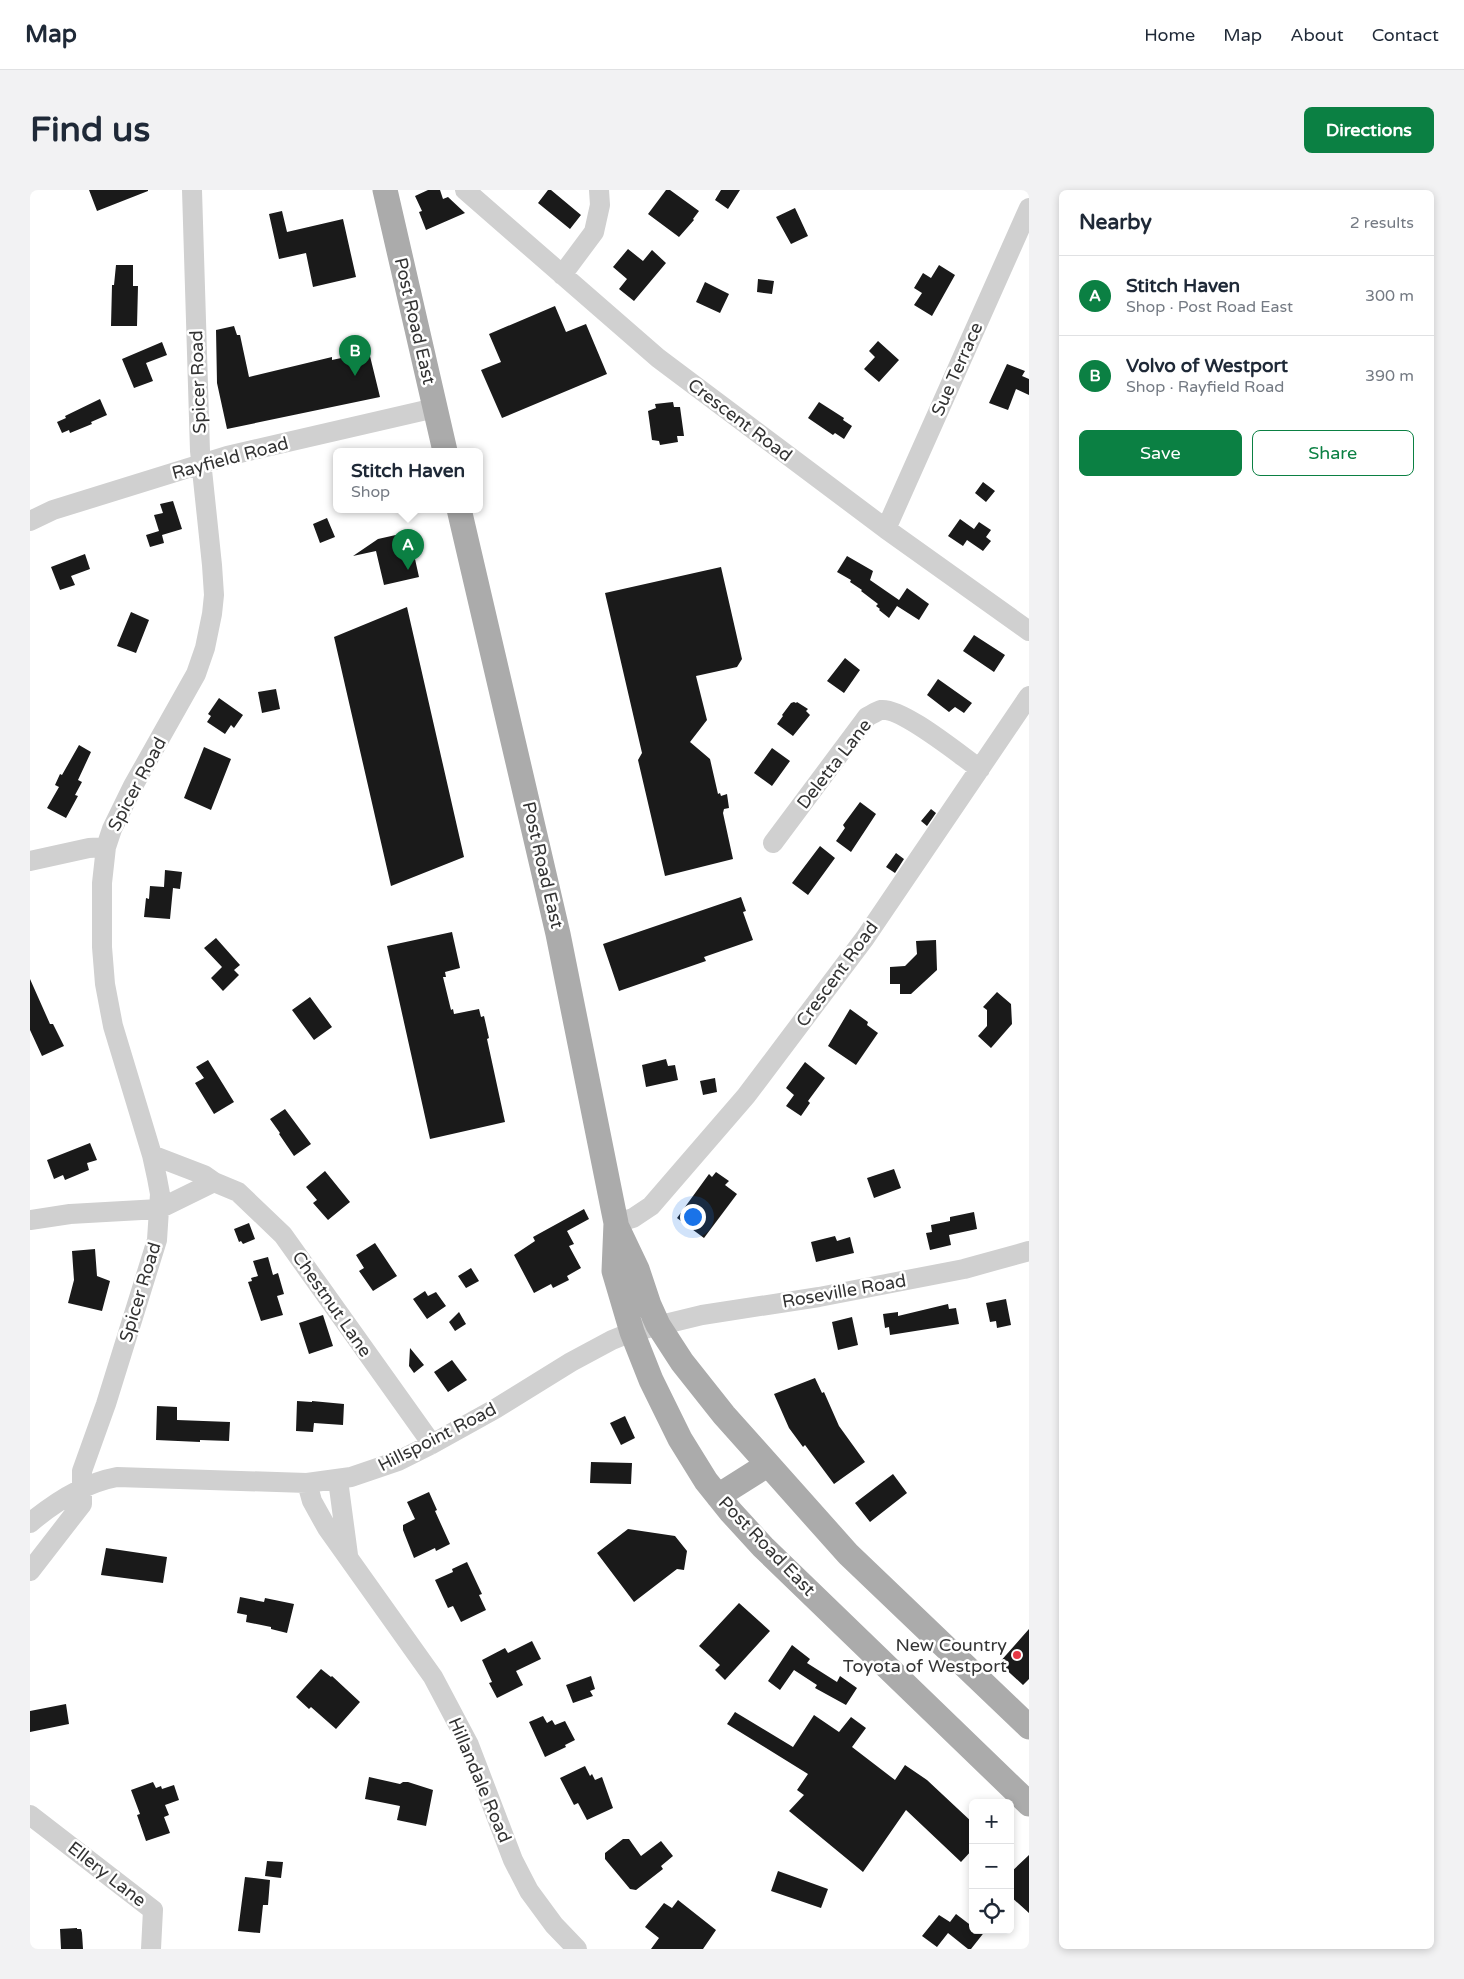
<!DOCTYPE html>
<html lang="en">
<head>
<meta charset="utf-8">
<style>
  :root { --surface:#fff; --page:#f2f2f3; --text:#1f2937; --muted:#747a83; --line:#e0e1e3; --accent:#0b8043 }
  body { margin:0; font-family:"Varela Round",sans-serif; background:var(--page); color:var(--text) }
  .controls { position:absolute; right:15px; bottom:15px; display:grid; overflow:hidden; border-radius:8px; box-shadow:0 2px 8px #0003 }
  .controls button { width:45px; height:45px; display:grid; place-items:center; padding:0; border:0; border-bottom:1px solid var(--line); background:var(--surface); color:var(--text); font:25px sans-serif }
  .you { position:absolute; left:662px; top:1026px; width:18px; height:18px; margin:-12px; border:4px solid #fff; border-radius:50%; background:#1a73e8; box-shadow:0 0 0 8px #1a73e833 }
  .badge { display:grid; place-items:center; width:32px; height:32px; border-radius:50%; background:var(--accent); color:#fff; font-size:16px; font-weight:700 }
  .pin { position:absolute; translate:-50% -41px; filter:drop-shadow(0 1px 2px #0008) }
  .pin::after { content:''; position:absolute; top:26px; width:18px; height:15px; background:inherit; clip-path:polygon(0 0,100% 0,50% 100%) }
  .popup { position:absolute; left:303px; top:258px; width:150px; height:65px; box-sizing:border-box; display:grid; place-content:center; border-radius:8px; background:var(--surface); filter:drop-shadow(0 1px 4px #0005); font-size:16px; white-space:nowrap; color:var(--muted) }
  .popup b { font-size:19px; color:var(--text) }
  .popup::after { content:''; position:absolute; left:50%; top:100%; margin-left:-10px; border:10px solid transparent; border-top-color:var(--surface) }
  .list { margin:0; padding:0; list-style:none }
  h2 { display:flex; justify-content:space-between; align-items:center; height:65px; margin:0; padding:0 20px; font-size:21px }
  h2 small { font-size:16px; font-weight:400; color:var(--muted) }
  .list li { display:grid; grid-template-columns:32px 1fr auto; gap:15px; align-items:center; box-sizing:border-box; height:80px; padding:0 20px; border-top:1px solid var(--line) }
  .list b { display:block; font-size:19px; white-space:nowrap }
  .list p { margin:0; font-size:16px; white-space:nowrap; color:var(--muted) }
  .list em { font-size:16px; font-style:normal; color:var(--muted) }
  .actions { display:flex; gap:10px; padding:15px 20px }
  .actions a { flex:1; padding:11px 0; border:1px solid var(--accent); border-radius:8px; text-align:center; font-size:18px; color:var(--accent) }
  .actions .main { background:var(--accent); color:#fff }
  .icon { flex:none; width:28px; height:28px; fill:none; stroke:currentColor; stroke-width:2; stroke-linecap:round; stroke-linejoin:round }
  .map { position:relative; flex:none; width:999px; height:1759px; overflow:hidden; border-radius:8px }
  header { display:flex; align-items:center; gap:30px; box-sizing:border-box; height:70px; padding:0 25px; background:var(--surface); border-bottom:1px solid var(--line) }
  header strong { font-size:24px }
  nav { display:flex; gap:28px; margin-inline-start:auto; font-size:18px }
  .intro { display:flex; align-items:center; justify-content:space-between; box-sizing:border-box; height:120px; padding:0 30px }
  h1 { margin:0; font-size:35px }
  .button { padding:12px 22px; border-radius:8px; background:var(--accent); color:#fff; font-size:18px; font-weight:700 }
  main { display:flex; gap:30px; padding:0 30px }
  aside { flex:1; background:var(--surface); border-radius:8px; box-shadow:0 2px 8px #0003 }
  .map>svg:first-child { display:block }
  .building { fill:#1a1a1a }
  .lines { fill:none; stroke-linecap:round; stroke-linejoin:round }
  .minor { stroke:#d0d0d0; stroke-width:20 }
  .major { stroke:#ababab; stroke-width:25 }
  .poi-dot { fill:#e63946; stroke:#fff; stroke-width:2 }
  .labels { text-anchor:middle; dominant-baseline:central; stroke-width:5; stroke-linejoin:round; paint-order:stroke }
  .street-label { font-size:18px; fill:#333; stroke:#fff }
  .poi-label { font-size:18px; fill:#333; stroke:#fff; text-anchor:end }
</style>
</head>
<body>
<header>
<strong>Map</strong>
<nav><a>Home</a><a>Map</a><a>About</a><a>Contact</a></nav>
</header>
<div class="intro"><h1>Find us</h1><a class="button">Directions</a></div>
<main>
<div class="map">
<svg width="999" height="1759" viewBox="0 0 999 1759">
  <rect width="100%" height="100%" fill="#fff"/>
  <path class="building" d="M59 0H118V1L67 21Z
    M398 0H410L413 9 418 7 435 23 396 40 389 22 392 21 385 6Z
    M518 0H521L551 25 540 39 508 13Z
    M636 0H640L669 21 663 29 664 30 649 47 618 24Z
    M691 0H710L698 19 685 10Z
    M765 18 778 46 761 54 746 27Z
    M252 21 257 42 313 29 326 87 283 97 276 63 249 69 239 24Z
    M598 59 613 71 622 60 636 73 604 111 589 99 597 89 583 77Z
    M86 75H103V96H108L107 136H81L82 95H84Z
    M909 75 925 85 902 126 884 115 892 103 884 98 893 83 901 88Z
    M728 89 744 91 742 104 727 102Z
    M675 92 699 104 690 123 666 112Z
    M525 116 536 142 556 134 577 184 472 228 451 180 471 172 459 144Z
    M204 136 207 145H210L219 187 302 167V170L339 162 350 207 197 239 187 193 186 140Z
    M848 151 869 170 849 192 834 179 845 167 839 161Z
    M132 152 137 165 116 173 123 191 104 198 92 169Z
    M977 174 995 181 992 186 999 189V205L986 199 978 220 959 213Z
    M70 209 77 225 61 232 62 234 40 243 39 240 32 243 27 232 36 228 35 226Z
    M643 212 644 217H650L654 246H647L648 252 630 255 629 251 622 250 618 221 626 218 625 214Z
    M789 212 814 228 813 230 822 236 814 249 805 243 803 245 778 228Z
    M953 292 965 301 956 312 945 303Z
    M143 311 152 339 132 345 134 353 120 357 116 345 129 341 124 325 133 323 130 314Z
    M297 328 305 347 290 353 283 334Z
    M930 329 944 339 949 332 961 340 956 347 961 351 953 361 937 350 933 356 918 346Z
    M379 342 389 387 354 395 346 361 323 366 348 349Z
    M55 364 60 379 41 386 45 395 30 400 21 377Z
    M817 366 843 381 840 390 869 410 877 398 899 414 889 430 867 416 859 428 849 420 850 419 846 416 848 414 831 401 832 400 820 392 821 390 807 382Z
    M691 377 712 469 707 477 666 486 677 530 660 552 680 569 688 604 690 603 691 606 697 604 699 618 694 619 693 623 703 669 635 686 608 570 612 563 575 403Z
    M377 417 434 667 361 696 304 447Z
    M101 422 119 430 106 463 87 456Z
    M944 445 975 465 964 482 933 461Z
    M815 468 830 480 814 503 797 491Z
    M908 489 942 513 934 523 925 517 919 522 897 505Z
    M246 499 250 519 232 523 228 502Z
    M189 508 213 525 204 538 201 535 195 544 177 532 181 526 178 524Z
    M764 512 766 513 767 512 778 519 776 521 780 525 763 546 747 534 753 526 752 525 761 513Z
    M49 555 61 562 48 590 52 592 45 605 48 606 36 628 17 618 29 597 25 595 30 584 32 585Z
    M174 557 201 569 181 620 154 608Z
    M742 558 760 571 742 596 724 583Z
    M830 612 846 624 821 662 806 651 815 638 813 635Z
    M901 619 906 623 897 636 891 631Z
    M790 656 805 668 778 705 762 693Z
    M866 663 874 669 865 683 856 677Z
    M135 680 152 682 150 699 143 698 140 729 114 727 116 708 119 709 120 696 134 697Z
    M711 707 716 721 713 722 723 750 674 767 676 771 589 801 573 754Z
    M422 742 430 778 415 782 416 787H413L421 820 423 819 424 824 449 819 451 827 454 826 459 848 457 849 475 932 400 949 357 756Z
    M186 748 210 775 204 780 209 785 193 801 181 788 192 777 174 758Z
    M906 750 907 780 881 804H870V794H860V777L875 776 887 764 886 751Z
    M0 789 20 834H23L34 856 12 866 0 840Z
    M967 802 981 814 982 834 961 858 948 846 957 836V820L953 817Z
    M280 807 302 837 284 850 262 820Z
    M820 819 838 832 837 835 848 843 826 875 798 856Z
    M636 869 638 876 645 875 648 890 616 897 612 875Z
    M178 870 204 912 184 924 165 893 174 888 166 877Z
    M775 872 795 888 778 911 780 913 771 926 756 916 764 905 756 898Z
    M685 888 687 902 673 905 670 891Z
    M255 919 281 954 264 966 249 944 250 943 240 929Z
    M60 953 67 970 57 973 59 980 35 990 33 985 24 989 17 970Z
    M864 979 871 998 844 1008 837 988Z
    M295 981 320 1012 298 1030 283 1013 287 1010 276 997Z
    M686 982 699 991 695 995 707 1004 674 1048 647 1028 679 984 682 987Z
    M554 1019 559 1029 537 1041 544 1054 539 1056 551 1078 537 1086 539 1090 523 1098 521 1094 504 1103 484 1065 505 1051 503 1047Z
    M944 1022 947 1039 919 1045 921 1055 900 1060 896 1043 902 1042 901 1035 920 1031V1027Z
    M219 1033 225 1049 213 1054 211 1051 209 1052 204 1039Z
    M805 1046 807 1051 820 1047 824 1063 786 1072 781 1052Z
    M345 1053 367 1086 343 1101 329 1081 334 1078 326 1065Z
    M65 1059 67 1086 80 1091 72 1121 38 1113 44 1090 42 1061Z
    M238 1067 243 1085 248 1083 254 1104 247 1106 253 1125 231 1131 218 1092 222 1091 221 1088 228 1086 223 1071Z
    M441 1078 449 1091 436 1098 428 1086Z
    M395 1101 398 1106 406 1102 416 1116 397 1129 383 1109Z
    M976 1109 981 1135 967 1138 966 1131 960 1132 956 1113Z
    M918 1114 919 1119 926 1118 929 1134 860 1145 859 1137 855 1138 853 1124 868 1122V1126Z
    M429 1122 436 1134 425 1141 419 1132Z
    M293 1125 303 1156 279 1164 269 1133Z
    M822 1127 828 1155 808 1160 802 1132Z
    M380 1158 394 1175 384 1183 379 1176Z
    M422 1170 437 1190 418 1202 404 1182Z
    M785 1188 792 1203 794 1202 809 1236 835 1272 804 1294 775 1255 773 1257 759 1238 744 1204Z
    M267 1211 282 1212V1211L314 1214 313 1235 284 1233 283 1242 266 1241Z
    M127 1216 147 1217V1230L200 1232 199 1251 170 1250V1252L126 1250Z
    M595 1226 605 1248 591 1255 580 1233Z
    M561 1272 602 1273 601 1294 560 1293Z
    M863 1284 877 1303 840 1332 825 1313Z
    M399 1302 407 1320 405 1321 420 1354 406 1361 405 1358 384 1368 373 1340V1335L385 1329 377 1312Z
    M598 1339 645 1346 657 1361 654 1380 647 1379 604 1412 567 1363Z
    M76 1358 137 1367 133 1393 71 1385Z
    M437 1372 452 1404 449 1405 456 1420 431 1432 423 1416 418 1418 405 1390 423 1382 422 1379Z
    M210 1407 234 1412 235 1408 264 1414 257 1443 241 1439V1437L216 1432 217 1425 207 1423Z
    M709 1413 740 1441 695 1490 685 1480 690 1475 669 1456Z
    M999 1439V1489L993 1495 969 1473Z
    M502 1451 511 1469 486 1481 493 1495 467 1508 459 1493 462 1492 452 1470 475 1458 478 1463Z
    M762 1455 780 1469 777 1473 807 1492 810 1486 827 1498 816 1515 785 1498 787 1495 764 1480 750 1500 738 1491Z
    M291 1479 301 1487 302 1486 330 1512 306 1539 281 1517 279 1519 266 1507Z
    M561 1486 565 1499 560 1501 563 1506 543 1513 536 1495Z
    M36 1514 39 1534 0 1542V1521Z
    M705 1522 763 1557 784 1525 809 1542 821 1527 836 1538 822 1557 865 1590 875 1575 897 1590 943 1633V1659L931 1672 876 1620 833 1682 759 1621 774 1605 767 1600 778 1584 697 1534Z
    M513 1526 517 1533 522 1530 525 1535 535 1531 545 1550 535 1555 536 1557 515 1567 499 1532Z
    M555 1576 560 1586 562 1584 565 1590 572 1587 583 1618 557 1630 548 1613 544 1615 530 1588Z
    M339 1587 370 1594 373 1592H378L403 1600 396 1636 367 1630 370 1616 335 1609Z
    M123 1592 126 1598 131 1596 132 1599 144 1595 149 1610 135 1615 139 1625 134 1627 140 1643 116 1651 107 1625 110 1624 101 1600Z
    M593 1649H599L611 1666 631 1651 643 1666 631 1676 633 1679 606 1700 600 1699 575 1669V1663Z
    M999 1665V1723L980 1706V1683Z
    M237 1671 253 1672 251 1688 235 1686Z
    M748 1681 798 1699 791 1718 741 1701Z
    M215 1687 240 1690 238 1715H233L230 1743 208 1741Z
    M648 1710 686 1740 673 1759H621L629 1748 615 1737 634 1713 642 1718Z
    M926 1724 943 1737V1740H956L941 1759H938L918 1743 907 1757 892 1746 909 1725 920 1732Z
    M47 1738V1739H51L52 1743 53 1759H31L30 1739Z"/>
  <g class="lines">
    <path class="minor" d="M435 0 628 168 856 339 999 441
      M532 85 564 42 570 15 569 0
      M0 331 23 320 197 266 405 218
      M856 339 999 18
      M743 653 837 527C841 525 847 521 851 520 872 517 931 566 950 579
      M0 671 59 658 76 657
      M122 965 174 985 184 992
      M0 1030 40 1024 129 1019 184 992 208 1002 253 1045 402 1254
      M586 1033 603 1028 621 1016 716 906 835 748 999 506
      M308 1290 318 1365
      M277 1293 282 1311 297 1338 403 1487 439 1555 483 1670 499 1701 524 1735 547 1759
      M0 1333C25 1312 55 1293 87 1287L277 1293 321 1287 368 1271 402 1254 465 1219 541 1172 582 1150 602 1142 672 1125 789 1107 934 1079 999 1061
      M0 1381 52 1314V1281L76 1214 127 1050 130 1004 127 988 122 965 83 836 75 794 72 757V693L76 657 82 639 103 596 166 484 175 458 182 424 184 405 182 375 170 261 162 0
      M0 1625 123 1720 121 1759"/>
    <path class="major" d="M355 0 415 261
      M429 319 528 744 586 1033 584 1081 602 1142 621 1190 650 1249 676 1291 700 1321 733 1357 999 1614
      M587 1037 607 1079 619 1115 628 1135 652 1172 694 1225 818 1364 999 1537
      M688 1306 737 1275"/>
  </g>
  <circle class="poi-dot" cx="987" cy="1465" r="5"/>
  <g class="labels">
    <g class="street-label">
      <text transform="translate(385 131) rotate(77)">Post Road East</text>
      <text transform="translate(927 179) rotate(-66)">Sue Terrace</text>
      <text transform="translate(168 192) rotate(-92)">Spicer Road</text>
      <text transform="translate(710 230) rotate(37)">Crescent Road</text>
      <text transform="translate(200 268) rotate(-15)">Rayfield Road</text>
      <text transform="translate(804 574) rotate(-52)">Deletta Lane</text>
      <text transform="translate(107 594) rotate(-62)">Spicer Road</text>
      <text transform="translate(513 675) rotate(77)">Post Road East</text>
      <text transform="translate(807 784) rotate(-54)">Crescent Road</text>
      <text transform="translate(814 1101) rotate(-10)">Roseville Road</text>
      <text transform="translate(110 1102) rotate(-73)">Spicer Road</text>
      <text transform="translate(302 1114) rotate(55)">Chestnut Lane</text>
      <text transform="translate(407 1247) rotate(-27)">Hillspoint Road</text>
      <text transform="translate(737 1356) rotate(46)">Post Road East</text>
      <text transform="translate(450 1590) rotate(67)">Hillandale Road</text>
      <text transform="translate(77 1684) rotate(38)">Ellery Lane</text>
    </g>
    <g class="poi-label">
      <text x="977" y="1455">New Country<tspan x="977" dy="21">Toyota of Westport</tspan></text>
    </g>
  </g>
</svg>
<div class="controls">
<button>+</button>
<button>−</button>
<button><svg class="icon" aria-label="locate" viewBox="0 0 24 24"><circle cx="12" cy="12" r="6"/><path d="M12 2v4M12 18v4M2 12h4M18 12h4"/></svg></button>
</div>
<div class="you"></div>
<div class="pin badge" style="left:378px;top:380px">A</div>
<div class="popup"><b>Stitch Haven</b>Shop</div>
<div class="pin badge" style="left:325px;top:186px">B</div>
</div>
<aside>
<h2>Nearby<small>2 results</small></h2>
<ul class="list">
<li><span class="badge">A</span><div><b>Stitch Haven</b><p>Shop · Post Road East</p></div><em>300 m</em></li>
<li><span class="badge">B</span><div><b>Volvo of Westport</b><p>Shop · Rayfield Road</p></div><em>390 m</em></li>
</ul>
<div class="actions"><a class="main">Save</a><a>Share</a></div>
</aside>
</main>
</body>
</html>
